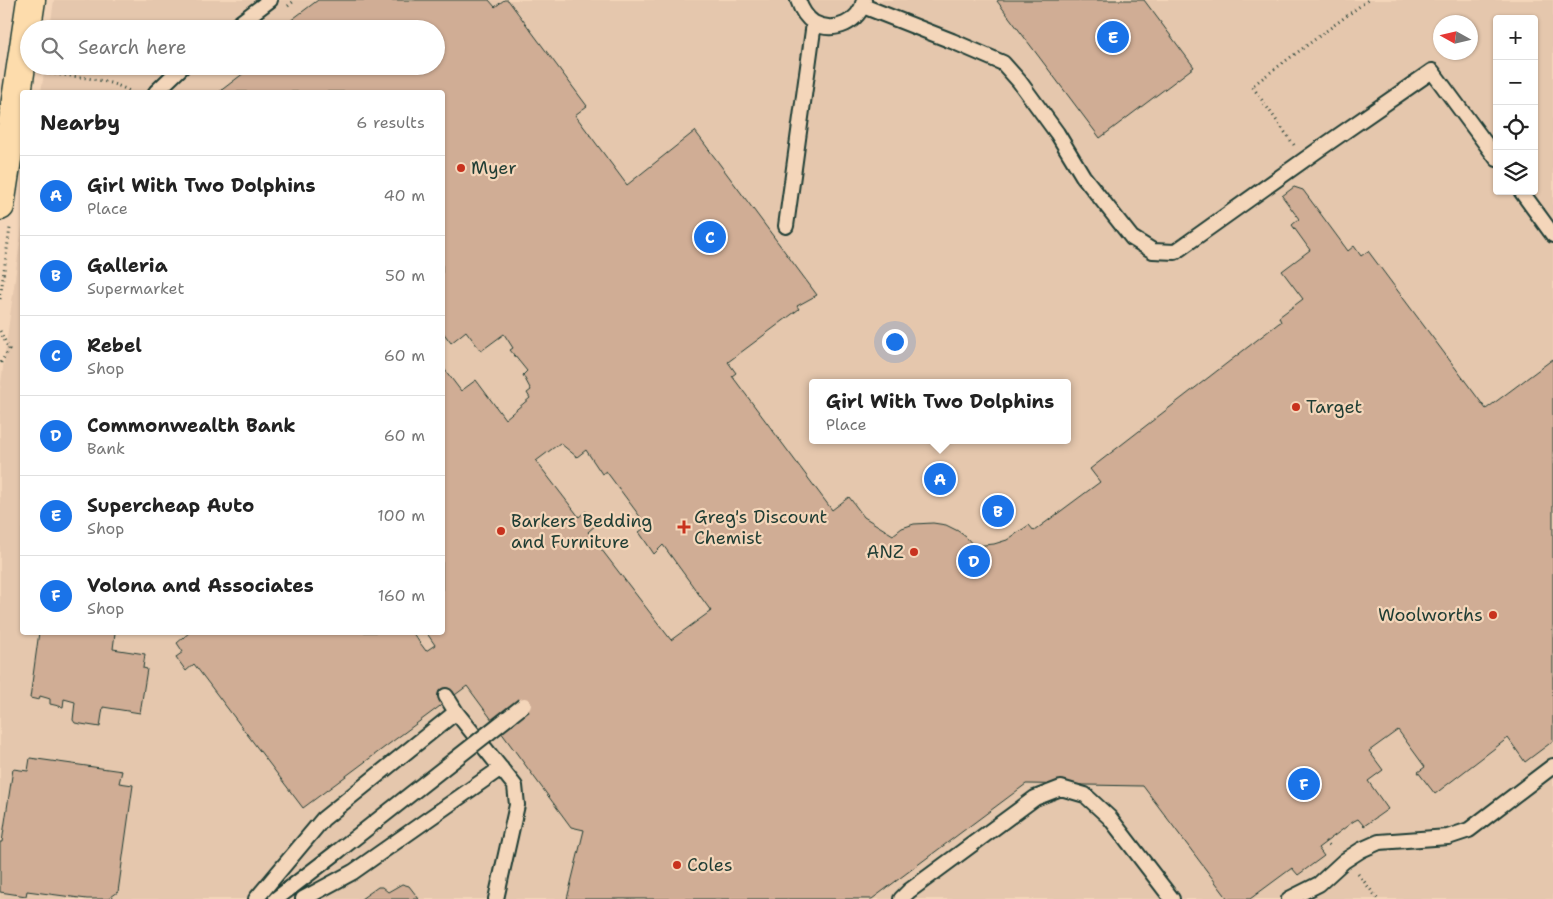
<!DOCTYPE html>
<html lang="en">
<head>
<meta charset="utf-8">
<style>
  :root { --surface:#fff; --page:#f2f2f2; --text:#222; --muted:#767676; --line:#e0e0e0; --accent:#1a73e8 }
  body { margin:0; font-family:"Shantell Sans",sans-serif; background:var(--page); color:var(--text) }
  .controls { position:absolute; right:15px; top:15px; display:grid; overflow:hidden; border-radius:5px; box-shadow:0 1px 4px #0004 }
  .controls button { width:45px; height:45px; display:grid; place-items:center; padding:0; border:0; border-bottom:1px solid var(--line); background:var(--surface); color:var(--text); font:25px sans-serif }
  .compass { position:absolute; left:1433px; top:15px; width:45px; height:45px; border-radius:50%; background:var(--surface); box-shadow:0 1px 4px #0004; rotate:278deg }
  .you { position:absolute; left:894px; top:341px; width:18px; height:18px; margin:-12px; border:4px solid #fff; border-radius:50%; background:#1a73e8; box-shadow:0 0 0 8px #1a73e833 }
  .badge { display:grid; place-items:center; width:32px; height:32px; border-radius:50%; background:var(--accent); color:#fff; font-size:16px; font-weight:700 }
  .pin { position:absolute; translate:-50% -50%; border:2px solid #fff; box-shadow:0 1px 5px #0006 }
  .popup { position:absolute; left:809px; top:379px; width:262px; height:65px; box-sizing:border-box; display:grid; place-content:center; border-radius:5px; background:var(--surface); filter:drop-shadow(0 1px 4px #0005); font-size:16px; white-space:nowrap; color:var(--muted) }
  .popup b { font-size:19px; color:var(--text) }
  .popup::after { content:''; position:absolute; left:50%; top:100%; margin-left:-10px; border:10px solid transparent; border-top-color:var(--surface) }
  .list { margin:0; padding:0; list-style:none }
  h2 { display:flex; justify-content:space-between; align-items:center; height:65px; margin:0; padding:0 20px; font-size:21px }
  h2 small { font-size:16px; font-weight:400; color:var(--muted) }
  .list li { display:grid; grid-template-columns:32px 1fr auto; gap:15px; align-items:center; box-sizing:border-box; height:80px; padding:0 20px; border-top:1px solid var(--line) }
  .list b { display:block; font-size:19px; white-space:nowrap }
  .list p { margin:0; font-size:16px; white-space:nowrap; color:var(--muted) }
  .list em { font-size:16px; font-style:normal; color:var(--muted) }
  .icon { flex:none; width:28px; height:28px; fill:none; stroke:currentColor; stroke-width:2; stroke-linecap:round; stroke-linejoin:round }
  .map { position:relative; flex:none; width:1553px; height:899px; overflow:hidden }
  .search { position:absolute; background:var(--surface); box-shadow:0 1px 4px #0004; left:20px; top:20px; width:425px; height:55px; display:flex; align-items:center; gap:12px; box-sizing:border-box; padding:0 18px; border-radius:28px; color:var(--muted); font-size:19px }
  .panel { position:absolute; background:var(--surface); box-shadow:0 1px 4px #0004; left:20px; top:90px; width:425px; height:545px; border-radius:5px }
  .map>svg:first-child { display:block }
  .built { fill:#e5c7ad; fill-rule:evenodd }
  .building { fill:#d0ad95; stroke:#1f3d34; fill-rule:evenodd }
  .lines { fill:none; stroke-linecap:round; stroke-linejoin:round }
  .lane-casing { stroke:#1f3d34; stroke-width:18 }
  .primary-casing { stroke:#1f3d34; stroke-width:31 }
  .path { stroke:#1f3d34; stroke-width:3; stroke-dasharray:1 4; stroke-linecap:butt }
  .lane { stroke:#f4d6ba; stroke-width:14 }
  .primary { stroke:#fddcac; stroke-width:28 }
  .lane-bridge-casing { stroke:#1f3d34; stroke-width:18; stroke-linecap:butt }
  .lane-bridge { stroke:#f4d6ba; stroke-width:14 }
  .poi-dot { fill:#c8321e; stroke:#f4d6ba; stroke-width:2 }
  .labels { text-anchor:middle; dominant-baseline:central; stroke-width:4.5; stroke-linejoin:round; paint-order:stroke }
  .poi-label { font-size:18px; fill:#1f3d34; stroke:#f4d6ba; text-anchor:start }
</style>
</head>
<body>
<div class="map">
<svg width="1553" height="899" viewBox="0 0 1553 899">
  <rect width="100%" height="100%" fill="#f4d6ba"/>
  <filter id="ink" filterUnits="userSpaceOnUse"><feTurbulence type="fractalNoise" baseFrequency=".02" numOctaves="2"/><feDisplacementMap in="SourceGraphic" scale="10" xChannelSelector="R" yChannelSelector="G"/><feConvolveMatrix kernelMatrix="1 2 1 2 8 2 1 2 1" color-interpolation-filters="sRGB"/></filter>
  <g filter="url(#ink)">
    <path class="built" d="M54 0H1553V899H0V390L22 227V632H442V92H41L45 66H436V29H50ZM1497 19H1534V191H1497ZM1440 22H1470V52H1440ZM812 383H1068V440H812Z"/>
    <path class="building" d="M318 0H489L495 7 504 0H508L587 106 575 115 627 185 695 131 817 295 797 306 799 309 728 362 736 373 732 376 832 510 849 497 864 517 893 535 902 528 914 524 933 523 946 525 958 531 966 537 974 546 994 544 1007 540 1029 525 1034 531 1100 482 1090 469 1279 323 1281 322 1279 317 1303 299 1282 271 1310 250 1292 225 1299 219 1282 196 1294 187 1303 190 1348 251 1354 246 1361 256 1368 251 1486 409 1553 359V741L1525 762 1508 738 1435 794 1418 772 1425 767 1398 730 1369 751 1383 770 1368 781 1388 809 1364 826 1358 819 1354 821 1318 848 1324 856 1298 875 1292 868 1250 899H1228L1143 786 1029 784H1026L872 899H567L584 830 571 827 467 686 303 808 194 664 186 671 176 657 183 652 177 643 190 632H412L426 651 435 645 426 632H442V366L461 391 476 380 505 419 530 398 527 393 531 390 523 375 527 371 510 350 513 348 504 334 481 351 466 331 451 343 442 331V92H219L253 66H436V29H295L290 21ZM560 443 577 457 586 450 602 474 606 471 647 526 639 532 654 554 663 545 711 611 671 640 588 532 597 524 586 511 579 517 536 461Z
      M999 0H1144L1194 67 1100 138 997 1Z
      M39 632 115 633 113 649 145 654 143 668 147 669 140 713 103 707 100 727 75 723 73 720 75 702 64 699 63 707 50 704V699L47 698 40 696 39 700 30 698Z
      M30 758 122 771 119 783 133 785 118 892 108 899H87L27 891 26 896 0 892V842H2L13 769 28 771Z
      M402 884 409 886 419 899H361L378 887H382L388 892Z"/>
    <g class="lines">
      <g class="lane-casing">
        <path id="lane" d="M798 0C801 9 805 17 814 23 834 34 860 22 864 0
          M863 6 952 41 1003 63 1019 81 1057 133 1083 176 1132 238 1153 251 1175 252 1318 150 1432 71 1497 159
          M232 29 270 0
          M156 92 183 66
          M1521 191 1553 235
          M786 226 814 23
          M446 696 456 712 515 786 517 805 496 899
          M256 899 323 819 456 712
          M276 899 337 852
          M303 899 353 872 501 768
          M901 899 909 891 1035 798 1061 788 1085 795 1110 818 1172 899
          M1289 899 1319 884 1344 861 1361 850 1379 842 1448 837 1469 830 1553 766"/>
      </g>
      <g class="primary-casing">
        <path id="primary" d="M0 206 31 0"/>
      </g>
      <path class="path" d="M288 6 295 0
        M201 72 209 66
        M45 73C73 77 106 77 131 92
        M1294 145 1252 86 1368 0
        M0 299 10 228
        M0 331 9 349 0 364
        M1325 841 1331 847
        M1358 874 1378 899"/>
      <use href="#lane" class="lane"/>
      <use href="#primary" class="primary"/>
      <g class="lane-bridge-casing">
        <path id="lane-bridge" d="M337 852 524 705"/>
      </g>
      <use href="#lane-bridge" class="lane-bridge"/>
    </g>
  </g>
  <g class="poi-dot">
    <circle cx="461" cy="168" r="5"/>
    <circle cx="1296" cy="407" r="5"/>
    <path d="M681.5 519.5h5v5h5v5h-5v5h-5v-5h-5v-5h5z"/>
    <circle cx="501" cy="531" r="5"/>
    <circle cx="914" cy="552" r="5"/>
    <circle cx="1493" cy="615" r="5"/>
    <circle cx="677" cy="865" r="5"/>
  </g>
  <g class="labels">
    <g class="poi-label">
      <text x="471" y="168">Myer</text>
      <text x="1306" y="407">Target</text>
      <text x="694" y="517">Greg's Discount<tspan x="694" dy="21">Chemist</tspan></text>
      <text x="511" y="521">Barkers Bedding<tspan x="511" dy="21">and Furniture</tspan></text>
      <text x="904" y="552" text-anchor="end">ANZ</text>
      <text x="1483" y="615" text-anchor="end">Woolworths</text>
      <text x="687" y="865">Coles</text>
    </g>
  </g>
</svg>
<div class="controls">
<button>+</button>
<button>−</button>
<button><svg class="icon" aria-label="locate" viewBox="0 0 24 24"><circle cx="12" cy="12" r="6"/><path d="M12 2v4M12 18v4M2 12h4M18 12h4"/></svg></button>
<button><svg class="icon" aria-label="layers" viewBox="0 0 24 24"><path d="M12 4l9 5-9 5-9-5zM3 14l9 5 9-5"/></svg></button>
</div>
<svg class="compass" viewBox="-18 -18 36 36"><path d="M0-13l5 13h-10z" fill="#e53935"/><path d="M0 13l5-13h-10z" fill="#767676"/></svg>
<div class="you"></div>
<div class="pin badge" style="left:940px;top:479px">A</div>
<div class="popup"><b>Girl With Two Dolphins</b>Place</div>
<div class="pin badge" style="left:998px;top:511px">B</div>
<div class="pin badge" style="left:710px;top:237px">C</div>
<div class="pin badge" style="left:974px;top:561px">D</div>
<div class="pin badge" style="left:1113px;top:37px">E</div>
<div class="pin badge" style="left:1304px;top:784px">F</div>
<div class="search"><svg class="icon" aria-label="search" viewBox="0 0 24 24"><circle cx="10" cy="10" r="6"/><path d="M15 15l6 6"/></svg>Search here</div>
<section class="panel">
<h2>Nearby<small>6 results</small></h2>
<ul class="list">
<li><span class="badge">A</span><div><b>Girl With Two Dolphins</b><p>Place</p></div><em>40 m</em></li>
<li><span class="badge">B</span><div><b>Galleria</b><p>Supermarket</p></div><em>50 m</em></li>
<li><span class="badge">C</span><div><b>Rebel</b><p>Shop</p></div><em>60 m</em></li>
<li><span class="badge">D</span><div><b>Commonwealth Bank</b><p>Bank</p></div><em>60 m</em></li>
<li><span class="badge">E</span><div><b>Supercheap Auto</b><p>Shop</p></div><em>100 m</em></li>
<li><span class="badge">F</span><div><b>Volona and Associates</b><p>Shop</p></div><em>160 m</em></li>
</ul>
</section>
</div>
</body>
</html>
